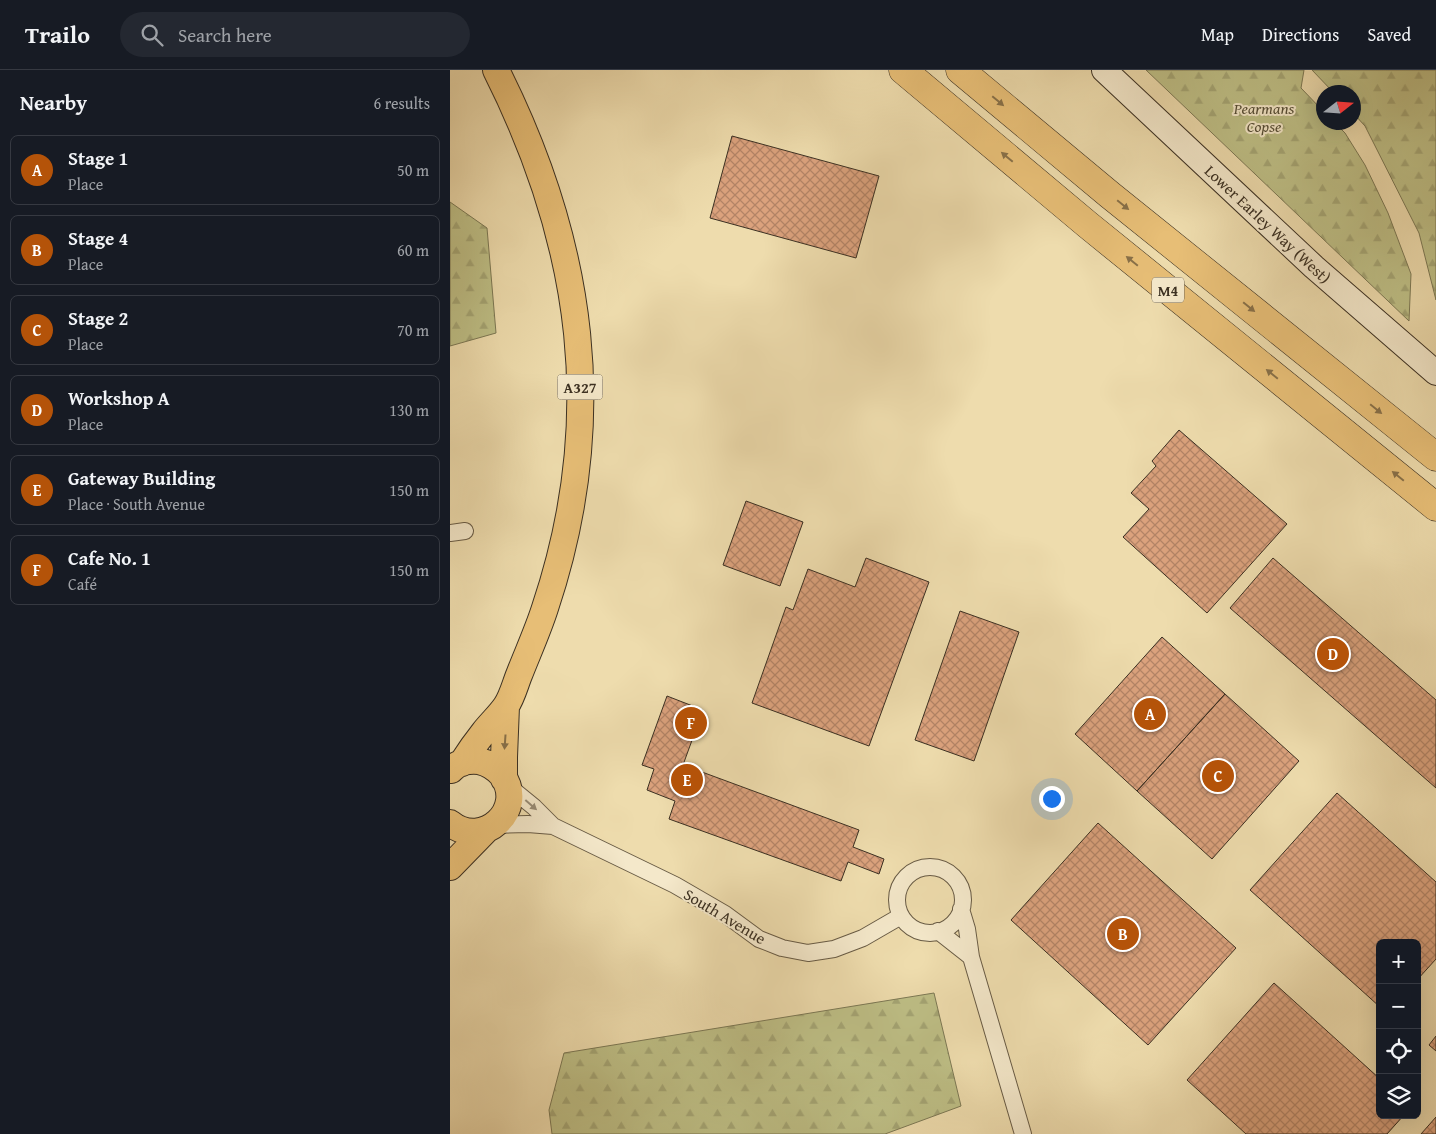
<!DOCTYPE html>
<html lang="en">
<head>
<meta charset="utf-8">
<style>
  :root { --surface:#171b24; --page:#242831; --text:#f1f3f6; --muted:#9ea1a6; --line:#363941; --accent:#b45309 }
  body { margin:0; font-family:"Gentium Book Plus",serif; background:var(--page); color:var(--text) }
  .controls { position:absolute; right:15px; bottom:15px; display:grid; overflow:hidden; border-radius:8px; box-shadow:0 5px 20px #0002 }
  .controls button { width:45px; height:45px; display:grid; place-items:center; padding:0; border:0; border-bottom:1px solid var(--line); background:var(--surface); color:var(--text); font:25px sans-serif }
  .compass { position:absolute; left:866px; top:15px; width:45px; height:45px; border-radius:50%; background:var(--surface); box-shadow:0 5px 20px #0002; rotate:73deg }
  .you { position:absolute; left:601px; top:728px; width:18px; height:18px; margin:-12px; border:4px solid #fff; border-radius:50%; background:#1a73e8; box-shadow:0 0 0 8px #1a73e833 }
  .badge { display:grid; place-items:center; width:32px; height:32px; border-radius:50%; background:var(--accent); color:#fff; font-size:16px; font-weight:700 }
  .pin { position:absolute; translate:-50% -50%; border:2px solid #fff; box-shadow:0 1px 5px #0006 }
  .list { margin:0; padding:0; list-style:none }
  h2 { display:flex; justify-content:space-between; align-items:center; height:65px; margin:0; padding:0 20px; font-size:21px }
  h2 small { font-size:16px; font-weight:400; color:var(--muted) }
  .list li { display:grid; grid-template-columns:32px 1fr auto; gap:15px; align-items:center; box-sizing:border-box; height:70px; margin:0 10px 10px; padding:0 10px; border:1px solid var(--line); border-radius:8px }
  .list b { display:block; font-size:19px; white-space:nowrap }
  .list p { margin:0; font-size:16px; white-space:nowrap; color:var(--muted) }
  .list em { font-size:16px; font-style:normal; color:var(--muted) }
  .icon { flex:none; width:28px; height:28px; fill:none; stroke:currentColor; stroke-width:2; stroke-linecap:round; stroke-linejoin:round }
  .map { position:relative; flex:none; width:986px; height:1064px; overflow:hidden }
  header { display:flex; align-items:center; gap:30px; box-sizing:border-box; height:70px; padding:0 25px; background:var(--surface); border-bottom:1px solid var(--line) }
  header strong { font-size:24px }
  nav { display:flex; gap:28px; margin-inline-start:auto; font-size:18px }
  .search { width:350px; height:45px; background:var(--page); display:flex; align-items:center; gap:12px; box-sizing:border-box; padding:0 18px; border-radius:28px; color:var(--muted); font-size:19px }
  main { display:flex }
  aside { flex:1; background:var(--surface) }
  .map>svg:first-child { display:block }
  .forest { fill:url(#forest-firs); stroke:#7c7854 }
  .building { fill:url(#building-cross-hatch); stroke:#3b3022 }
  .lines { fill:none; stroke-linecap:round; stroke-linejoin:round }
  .street-casing { stroke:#685b45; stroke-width:18 }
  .secondary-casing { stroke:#3b3022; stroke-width:26 }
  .primary-casing { stroke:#3b3022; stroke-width:28 }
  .highway-casing { stroke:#3b3022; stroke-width:29 }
  .street { stroke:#f4e8ca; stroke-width:16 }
  .secondary { stroke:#f4e8ca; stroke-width:24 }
  .primary { stroke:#e7be76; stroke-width:26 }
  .highway { stroke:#e7be76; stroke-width:28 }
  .oneway { fill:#887048 }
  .oneway2 { fill:#988c76 }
  .labels { text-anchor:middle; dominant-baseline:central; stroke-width:4; stroke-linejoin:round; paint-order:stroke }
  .shield { fill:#f4e8ca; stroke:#726754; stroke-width:1 }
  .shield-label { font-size:15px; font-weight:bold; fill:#3b3022 }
  .park-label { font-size:16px; font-style:italic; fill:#554d36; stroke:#f4e8ca }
  .street-label { font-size:16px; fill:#3b3022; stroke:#f4e8ca }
</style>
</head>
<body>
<header>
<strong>Trailo</strong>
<div class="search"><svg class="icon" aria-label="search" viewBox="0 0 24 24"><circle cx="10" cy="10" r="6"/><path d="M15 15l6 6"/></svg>Search here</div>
<nav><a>Map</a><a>Directions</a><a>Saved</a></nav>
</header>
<main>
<aside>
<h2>Nearby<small>6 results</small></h2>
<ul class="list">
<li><span class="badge">A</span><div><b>Stage 1</b><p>Place</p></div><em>50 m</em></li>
<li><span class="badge">B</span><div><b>Stage 4</b><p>Place</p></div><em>60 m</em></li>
<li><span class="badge">C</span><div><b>Stage 2</b><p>Place</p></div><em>70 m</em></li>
<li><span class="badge">D</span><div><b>Workshop A</b><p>Place</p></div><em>130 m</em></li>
<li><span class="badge">E</span><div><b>Gateway Building</b><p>Place · South Avenue</p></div><em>150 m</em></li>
<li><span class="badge">F</span><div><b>Cafe No. 1</b><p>Café</p></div><em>150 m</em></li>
</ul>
</aside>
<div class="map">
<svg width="986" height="1064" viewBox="0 0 986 1064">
  <defs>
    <pattern id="forest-firs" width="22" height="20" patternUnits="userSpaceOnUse" patternTransform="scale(1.25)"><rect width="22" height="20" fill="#bebf86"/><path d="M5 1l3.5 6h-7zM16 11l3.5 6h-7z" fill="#a4a473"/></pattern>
    <pattern id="building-cross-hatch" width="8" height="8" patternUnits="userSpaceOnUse" patternTransform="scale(1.25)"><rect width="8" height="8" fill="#dba27d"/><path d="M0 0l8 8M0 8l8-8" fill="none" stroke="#b38466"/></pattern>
  </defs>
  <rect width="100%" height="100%" fill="#eedcad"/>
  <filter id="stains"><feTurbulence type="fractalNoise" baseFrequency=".004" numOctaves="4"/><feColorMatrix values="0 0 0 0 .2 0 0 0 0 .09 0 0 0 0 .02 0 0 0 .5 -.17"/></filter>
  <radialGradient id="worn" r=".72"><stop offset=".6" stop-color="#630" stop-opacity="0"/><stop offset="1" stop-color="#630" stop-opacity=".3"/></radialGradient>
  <path class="forest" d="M696 0H854L851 18 873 41 874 52 885 53 895 63 915 95 938 143 961 204 959 251Z
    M862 0H986V230L969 163 915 56 904 44V22H883Z
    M0 132 37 158 46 263 0 276Z
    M484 923 511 1036 435 1064H102L99 1040 114 983Z"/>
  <path class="building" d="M282 66 429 106 406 188 260 148Z
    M729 360 837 454 757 543 673 467 699 439 681 423 706 396 702 391Z
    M296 431 353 452 330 516 273 495Z
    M416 488 479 512 419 676 302 633 336 537 343 540 358 499 405 517Z
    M823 488 986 630V718L780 538Z
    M510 541 569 562 524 691 465 670Z
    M712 567 775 624 687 721 625 664Z
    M775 624 849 691 762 789 687 721Z
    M217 626 253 640 233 695 409 760 403 777 434 789 429 804 398 792 391 811 219 749 225 731 197 720 204 699 192 695Z
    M887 723 986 812V889L967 910V873H930V937L800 820Z
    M648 753 786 878 698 975 561 850Z
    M824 913 930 1009V1045H954L937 1064H796L737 1010Z
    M986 966V981L979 975Z
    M986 1047V1064H971Z"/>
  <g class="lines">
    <g class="street-casing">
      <path id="street" d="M0 463 15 461
        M57 715 84 737 103 756 225 815 275 844 309 869 332 878 358 883 384 879 413 868 451 846
        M45 755 78 754 103 756
        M447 830a33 33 0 1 1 66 0a33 33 0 1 1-66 0Z
        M511 839 517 859 521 887 573 1064
        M488 861 521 887"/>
    </g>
    <g class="secondary-casing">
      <path id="secondary" d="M654 0 864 197 986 303"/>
    </g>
    <g class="primary-casing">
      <path id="primary" d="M12 693C19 682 26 672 34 662 41 653 50 645 56 636 62 627 65 615 69 605 78 582 88 560 95 538 158 350 134 175 46 0
        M54 709V687L56 636
        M0 753C33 780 77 739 52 705 46 698 38 693 29 691 19 690 8 692 1 700
        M0 797 37 759"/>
    </g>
    <g class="highway-casing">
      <path id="highway" d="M453 0 638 155 986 437
        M510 0 660 125 986 387"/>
    </g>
    <use href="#street" class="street"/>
    <use href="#secondary" class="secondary"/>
    <use href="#primary" class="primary"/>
    <use href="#highway" class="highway"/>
  </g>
  <defs><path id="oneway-solid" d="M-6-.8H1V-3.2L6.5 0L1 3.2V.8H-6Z" transform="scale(1.25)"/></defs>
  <g class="oneway">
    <use href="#oneway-solid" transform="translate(548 31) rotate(40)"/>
    <use href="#oneway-solid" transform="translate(557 87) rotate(-140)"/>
    <use href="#oneway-solid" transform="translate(673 135) rotate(39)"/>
    <use href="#oneway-solid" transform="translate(682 191) rotate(-141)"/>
    <use href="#oneway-solid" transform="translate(799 237) rotate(39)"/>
    <use href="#oneway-solid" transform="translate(822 304) rotate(-141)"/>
    <use href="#oneway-solid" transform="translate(926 339) rotate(39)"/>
    <use href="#oneway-solid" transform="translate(948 406) rotate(-141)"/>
    <use href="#oneway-solid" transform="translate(55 672) rotate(94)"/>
  </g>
  <use class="oneway2" href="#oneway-solid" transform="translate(81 735) rotate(41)"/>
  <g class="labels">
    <g class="shield">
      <rect x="702" y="207.5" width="32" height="25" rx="4"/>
      <rect x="107.5" y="304.5" width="45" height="25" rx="4"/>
    </g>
    <g class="shield-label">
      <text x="718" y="220">M4</text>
      <text x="130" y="317">A327</text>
    </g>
    <g class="park-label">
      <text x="814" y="38">Pearmans<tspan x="814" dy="18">Copse</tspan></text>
    </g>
    <g class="street-label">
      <text transform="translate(818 154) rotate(43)">Lower Earley Way (West)</text>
      <text transform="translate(275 846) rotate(31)">South Avenue</text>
    </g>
  </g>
  <rect width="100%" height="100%" filter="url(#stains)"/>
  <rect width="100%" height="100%" fill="url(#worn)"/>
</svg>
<div class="controls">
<button>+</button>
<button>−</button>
<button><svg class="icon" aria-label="locate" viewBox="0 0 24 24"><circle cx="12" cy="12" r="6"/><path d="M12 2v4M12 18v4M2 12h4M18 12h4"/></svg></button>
<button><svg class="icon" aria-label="layers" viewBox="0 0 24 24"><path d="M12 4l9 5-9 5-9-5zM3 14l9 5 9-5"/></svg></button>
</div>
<svg class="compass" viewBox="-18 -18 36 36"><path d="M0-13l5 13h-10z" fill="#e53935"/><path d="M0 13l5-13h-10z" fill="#9ea1a6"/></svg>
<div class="you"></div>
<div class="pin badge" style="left:700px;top:644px">A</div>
<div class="pin badge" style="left:673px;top:864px">B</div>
<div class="pin badge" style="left:768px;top:706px">C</div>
<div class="pin badge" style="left:883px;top:584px">D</div>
<div class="pin badge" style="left:237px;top:710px">E</div>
<div class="pin badge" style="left:241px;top:653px">F</div>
</div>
</main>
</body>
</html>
